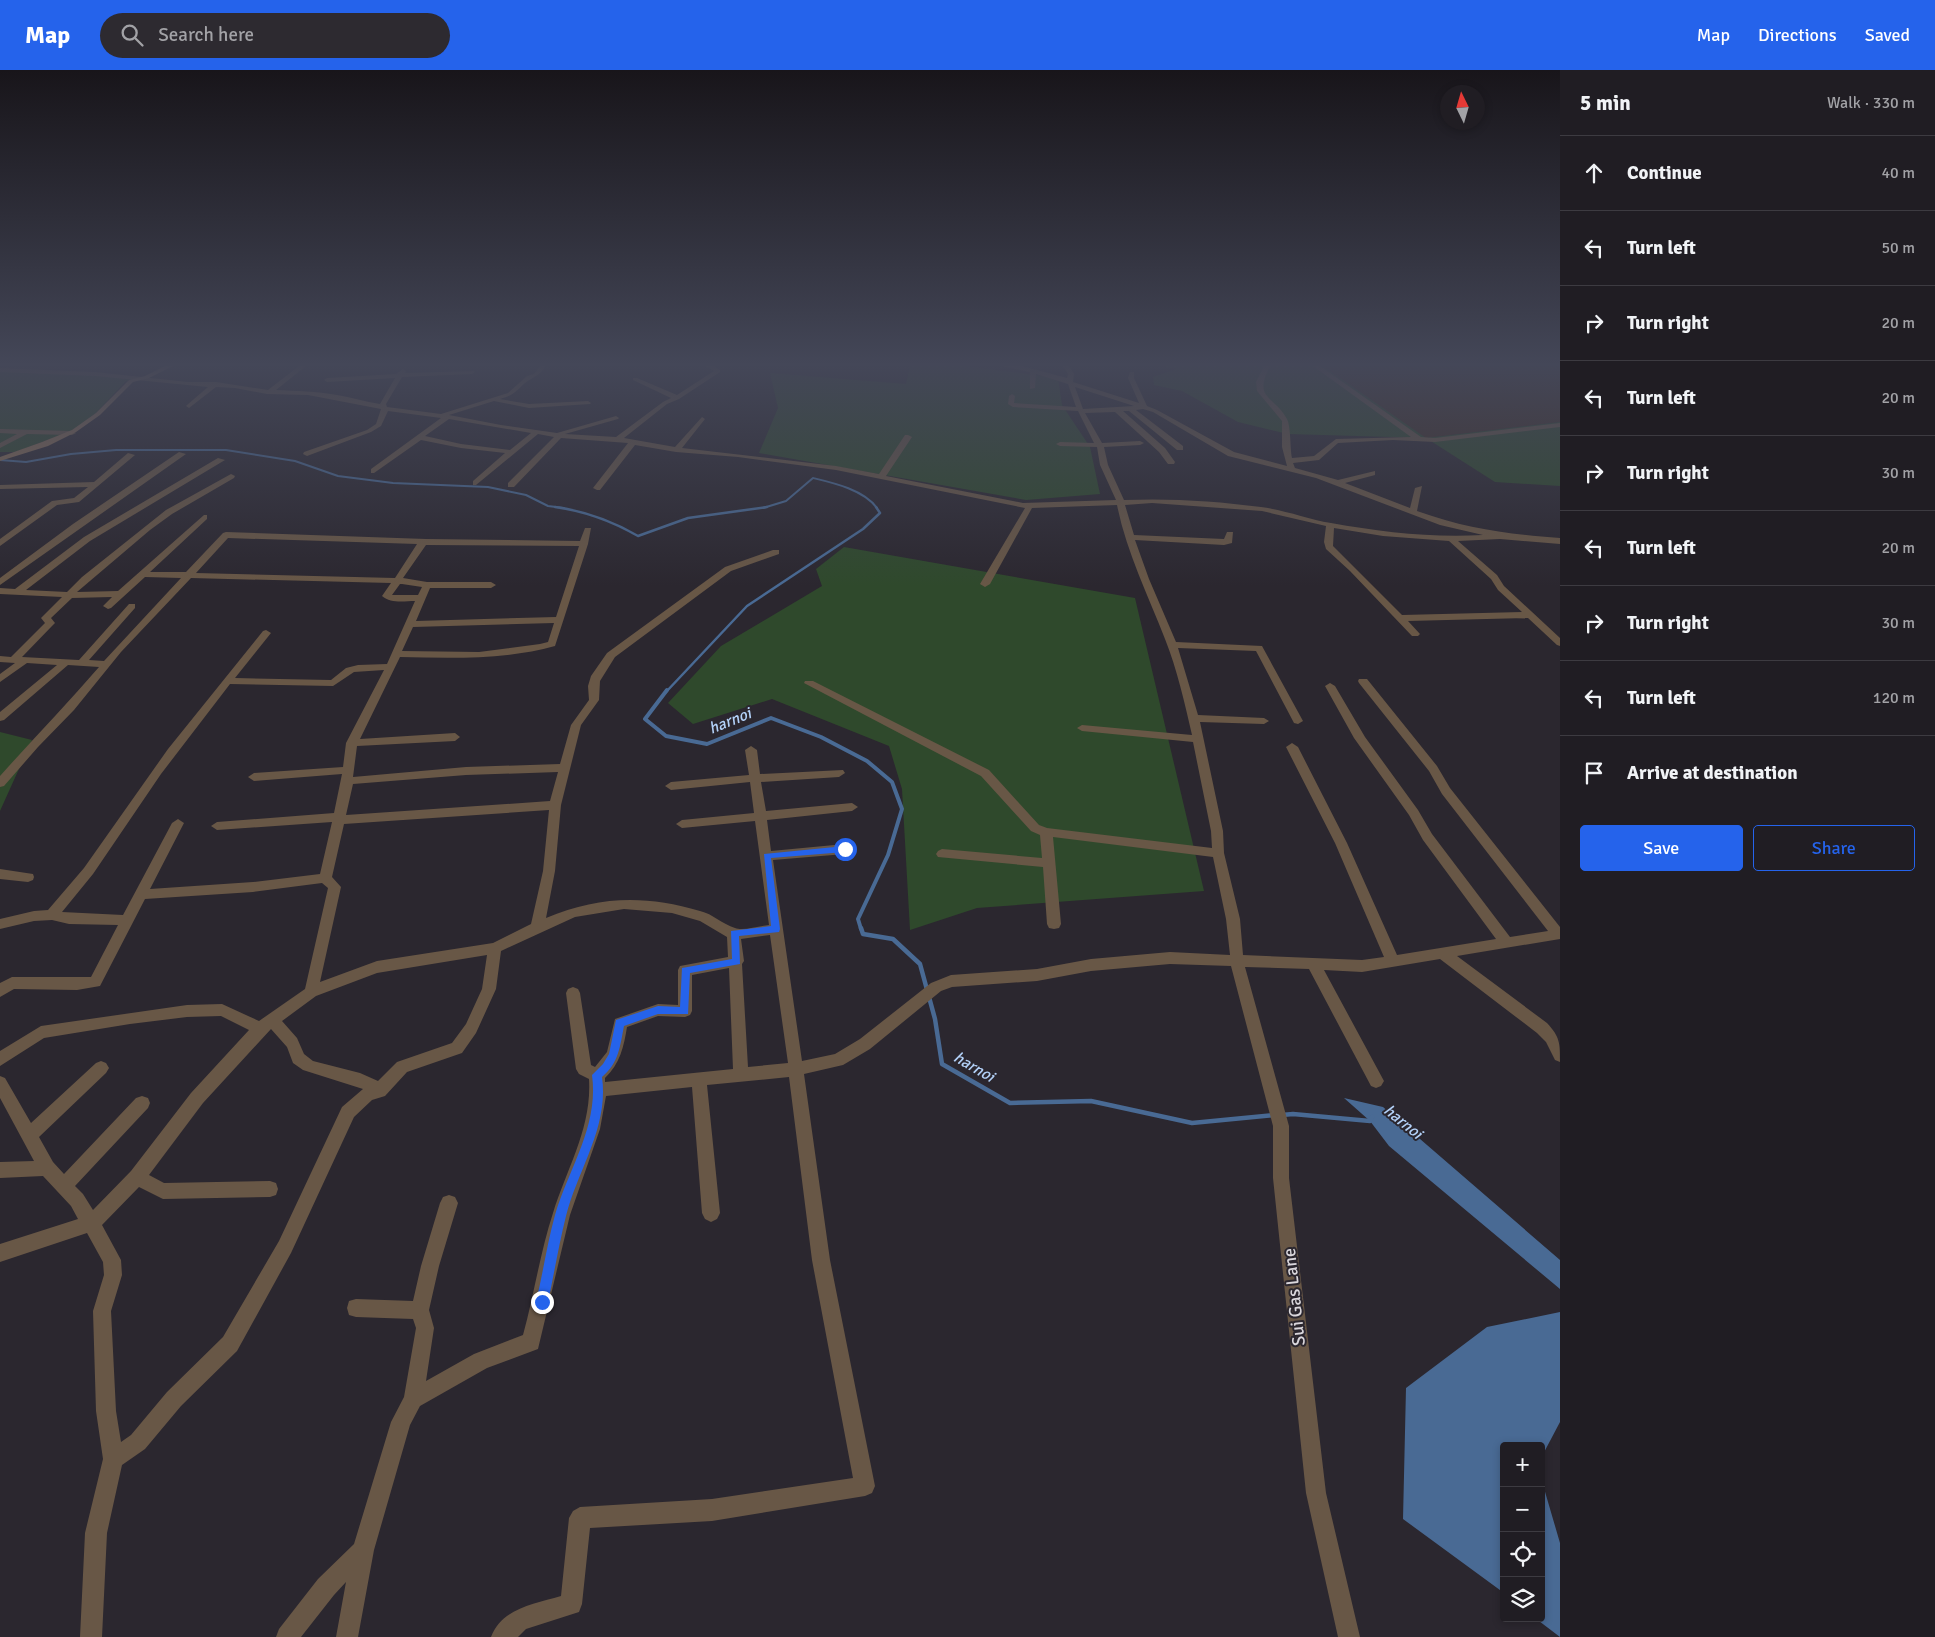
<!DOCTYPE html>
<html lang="en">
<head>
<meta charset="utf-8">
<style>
  :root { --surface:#201d23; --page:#2d2a30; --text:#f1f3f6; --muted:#a2a2a6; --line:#3d3b41; --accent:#2563eb }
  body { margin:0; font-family:Signika,sans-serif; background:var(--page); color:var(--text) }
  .controls { position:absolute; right:15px; bottom:15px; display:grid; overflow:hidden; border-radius:5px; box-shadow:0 2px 8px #0003 }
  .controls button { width:45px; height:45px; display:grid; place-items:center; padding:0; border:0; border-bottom:1px solid var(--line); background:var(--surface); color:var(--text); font:25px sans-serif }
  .compass { position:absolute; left:1440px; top:15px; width:45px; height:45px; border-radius:50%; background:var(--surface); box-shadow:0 2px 8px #0003; rotate:355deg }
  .stop { position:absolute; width:15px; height:15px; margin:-11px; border:4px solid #2563eb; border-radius:50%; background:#fff }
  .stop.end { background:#2563eb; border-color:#fff; box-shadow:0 1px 5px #0008 }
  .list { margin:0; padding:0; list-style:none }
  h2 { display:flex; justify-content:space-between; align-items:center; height:65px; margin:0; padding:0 20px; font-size:21px }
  h2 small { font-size:16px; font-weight:400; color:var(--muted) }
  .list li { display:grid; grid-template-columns:32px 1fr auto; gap:15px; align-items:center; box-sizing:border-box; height:75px; padding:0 20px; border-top:1px solid var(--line) }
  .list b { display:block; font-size:19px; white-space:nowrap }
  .list em { font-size:16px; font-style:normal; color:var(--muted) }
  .actions { display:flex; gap:10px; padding:15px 20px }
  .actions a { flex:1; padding:11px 0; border:1px solid var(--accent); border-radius:5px; text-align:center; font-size:18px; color:var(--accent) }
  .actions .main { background:var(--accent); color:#fff }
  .icon { flex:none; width:28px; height:28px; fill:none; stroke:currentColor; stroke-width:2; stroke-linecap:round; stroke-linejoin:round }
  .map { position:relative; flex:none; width:1560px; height:1567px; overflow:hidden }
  header { display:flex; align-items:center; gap:30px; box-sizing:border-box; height:70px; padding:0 25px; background:var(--accent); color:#fff }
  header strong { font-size:24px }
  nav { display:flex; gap:28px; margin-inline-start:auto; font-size:18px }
  .search { width:350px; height:45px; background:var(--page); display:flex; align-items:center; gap:12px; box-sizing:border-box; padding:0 18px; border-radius:28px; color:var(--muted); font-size:19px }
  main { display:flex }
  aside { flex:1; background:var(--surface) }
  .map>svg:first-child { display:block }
  .industrial { fill:#3e2c24 }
  .green { fill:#2f492c }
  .water { fill:#496a94 }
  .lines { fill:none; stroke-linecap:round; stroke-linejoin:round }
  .stream-far3 { stroke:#496a94; stroke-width:2 }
  .stream-far2 { stroke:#496a94; stroke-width:2.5 }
  .stream-far1 { stroke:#496a94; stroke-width:4 }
  .stream { stroke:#496a94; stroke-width:4.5 }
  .street { fill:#685746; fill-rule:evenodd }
  .secondary { fill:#8c7056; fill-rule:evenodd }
  .route { fill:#2563eb }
  .labels { text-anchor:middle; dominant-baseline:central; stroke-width:4; stroke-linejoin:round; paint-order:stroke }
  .water-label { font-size:16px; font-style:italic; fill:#b3d1f8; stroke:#2b272f }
  .near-street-label { font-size:18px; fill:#dad7dc; stroke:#2b272f }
</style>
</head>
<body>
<header>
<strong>Map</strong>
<div class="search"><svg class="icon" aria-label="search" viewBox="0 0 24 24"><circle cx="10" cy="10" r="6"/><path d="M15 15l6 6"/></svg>Search here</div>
<nav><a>Map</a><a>Directions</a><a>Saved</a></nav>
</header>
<main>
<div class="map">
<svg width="1560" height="1567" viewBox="0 0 1560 1567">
  <rect width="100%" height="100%" fill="#2b272f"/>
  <path class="industrial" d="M1319 296H1560V352L1426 368Z"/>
  <path class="green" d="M910 296H966L1058 308 1062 335 1090 377 1100 424 1026 430 759 383 778 338 770 303 906 314Z
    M1162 296H1323L1426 368 1560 352V416L1495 412 1426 368 1288 364 1238 352 1182 321 1154 315 1153 307 1176 299Z
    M0 301 89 305 131 309 125 312 95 344 72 361 15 382H0Z
    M844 477 1135 528 1204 821 977 838 910 860 902 719 889 676 772 629 693 654 668 633 721 576 822 516 816 499Z
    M0 662 32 670 0 741Z"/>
  <path class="water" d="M1344 1028 1383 1037 1560 1190V1219L1389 1076 1370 1051Z
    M1560 1242V1352L1541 1388V1376H1504V1523L1403 1449 1406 1318 1487 1257Z
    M1541 1408 1560 1473V1567L1535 1548H1541Z"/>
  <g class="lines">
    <path class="stream-far3" d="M0 390 26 392 71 384 116 380H226L295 391 338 406 393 413 488 417 526 425 548 436 564 438
      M763 438 786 431 813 408C834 413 864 420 877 438"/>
    <path class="stream-far2" d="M555 437C585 441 612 451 638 466L688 448 767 437
      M666 622 747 536 863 459 880 443 876 437"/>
    <path class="stream-far1" d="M667 620 645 649 666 666 707 674 771 648 821 667 867 691 892 712 902 739 888 785 858 849 861 859"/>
    <path class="stream" d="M861 858 863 864 893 869 920 894 935 949 942 994 1010 1033 1091 1031 1192 1053 1275 1045
      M1282 1045 1293 1044 1370 1051 1372 1047"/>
    <path class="street" d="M299 296H306L276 320C297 321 316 321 337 325 351 327 365 332 380 334L395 308 327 312 324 310 327 308 396 304 403 299 406 301 405 303 474 301 475 302 472 304 402 307 386 334 387 337 441 344 508 323 527 306 534 304 540 296H546C539 305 539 304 531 309 517 317 519 324 500 329L529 334 588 331 591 333 590 334 529 338 494 331 449 345 501 355 557 363 616 346 619 348 618 349 565 364 616 367 663 332 671 328 633 310V308H637L677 325 714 301 706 296H714L720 300V302L679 329 667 334 624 368 675 377 702 347 705 349 682 378 836 396 879 404 905 365H908L912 367 886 406 1023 433 1116 430 1100 395 1097 377 1060 376 1056 374 1060 372 1094 373 1078 341 1013 337 1008 334 1009 326 1012 324 1015 326 1014 333 1076 337 1068 314 1036 304 1035 318 1030 319V302L1001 296H1022L1067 308 1068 304 1063 296H1069L1074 304 1073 312 1139 333 1128 308 1130 302H1134V308L1147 336 1157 340 1234 382 1287 396 1282 377V351L1257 321 1256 312 1264 296H1270C1253 330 1273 324 1287 349 1291 357 1290 378 1292 388L1314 386 1336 369 1411 367 1313 296H1320L1421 367 1435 368 1560 353V357L1435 372 1393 370 1338 373 1319 390 1293 393 1295 398 1338 410 1375 401V405L1345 413 1410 438 1415 418 1422 416 1417 441C1467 459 1508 464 1560 468V474L1500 469 1458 471 1497 505 1504 516 1560 568V576L1557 575 1528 548 1408 551 1420 564 1418 566H1412L1350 501 1326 479 1324 472 1326 456 1262 441 1152 433 1125 435 1134 465 1224 469 1227 462H1233L1232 473 1224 475 1135 470 1149 509 1176 572 1262 576 1303 651 1298 654 1294 653 1256 581 1178 578 1198 645 1264 648 1269 651 1264 654 1200 652 1223 761 1224 783 1240 849 1243 885 1362 890 1384 887 1335 773 1286 677 1292 673 1298 677 1347 773 1397 885 1496 869 1423 770 1409 745 1354 668 1325 616 1330 613 1335 616 1365 667 1418 740 1432 764 1510 867 1548 861 1442 724 1429 701 1359 613 1358 611 1359 609H1367L1437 696 1450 718 1560 857V869L1457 886 1547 953C1560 967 1560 973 1560 992L1555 990 1546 972 1537 963 1440 889 1362 902 1324 900 1384 1011 1381 1016 1376 1018 1371 1016 1309 899 1245 897 1289 1056V1108L1326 1423 1360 1567H1338L1306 1423 1273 1108V1056L1231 896 1170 894 1091 901 1037 911 952 917 941 921 870 979 843 995 804 1004 830 1190 875 1416 872 1423 865 1426 712 1451 590 1458 582 1534 579 1542 526 1559 518 1567H491C502 1538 534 1534 561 1526L569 1448 573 1441 580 1437 712 1429 853 1408 812 1190 789 1007 707 1015 720 1143 717 1149 711 1152 705 1149 702 1143 692 1017 606 1026 600 1059 570 1145 538 1279 487 1298 420 1336 410 1355 374 1480 358 1567H336L346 1512 334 1525 301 1567H276L279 1559 318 1509 354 1474 391 1352 404 1327 416 1258 413 1249 356 1247 349 1245 347 1238 349 1231 356 1229 413 1231 421 1196 440 1133 443 1127 449 1125 455 1127 458 1133 439 1196 429 1240 434 1258 426 1311 474 1284 523 1265C534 1225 540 1183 553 1143 567 1098 592 1058 589 1009L579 1004 576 999 566 923 568 919 573 917 578 919 580 923 591 995 595 997 607 982 615 949 658 934 678 935V900L680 896 728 887 727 867 700 851 672 843 624 839 575 847 501 881 496 919 476 963 462 983 407 1002 385 1026 372 1030 354 1047 291 1183 237 1281 181 1336 145 1379 122 1395 107 1463 102 1567H80L85 1463 103 1389 96 1341 93 1241 104 1205 103 1192 87 1163 0 1192V1174L78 1149 71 1136 43 1106 0 1108V1092L34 1091 0 1028V1006L5 1008 31 1053 96 993 101 991 106 993 109 998 106 1003 39 1067 53 1092 64 1104 136 1028 142 1026 148 1028 150 1033 148 1038 75 1116 83 1124 93 1140 131 1101 191 1023 249 960 221 946 187 947 130 954 44 968 0 996V981L41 956 187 935 222 934 259 951 305 919 328 818 322 813 253 822 145 829 100 916 77 920 14 919 0 927V913L12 907H91L118 855 69 854 52 850 34 851 0 859V849L34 841 48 840 84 798 168 679 263 561 266 560 271 563 235 608 331 610 346 598 358 595 387 594 415 531C405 531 391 534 382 526L391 513 191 508 121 582 74 640 38 677 4 716 0 717V706C33 669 67 634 99 597L68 595 4 650 0 651V642L57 595 27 593 0 612V604L15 593 0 592V586L11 587 45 553 41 548 62 527 0 524V518L15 519 84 467 218 388 225 390 90 471 26 520 67 522 82 507 166 440 231 404 235 406 234 408 172 444 150 460 77 522 118 521 204 445H207V449L150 502H186L223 463 226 462 426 469 580 471 585 458H591L588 474 555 576C505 590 452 588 400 587L360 669 455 663 460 667 455 671 357 676 353 707 466 697 560 694 571 655 589 630 588 616 591 606 607 583 725 497 773 480H779V484L731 501 615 587 600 611 599 630 581 655 561 735 555 801 546 848C599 826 645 825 700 841 713 844 722 854 735 858 743 861 759 856 769 855L755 751 682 758 676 754 682 750 754 743 750 712 671 720 665 716 671 712 749 705 745 680 751 676 757 680 760 704 843 700 845 703 839 707 761 712 766 741 852 733 858 737 852 741 767 750 771 781 845 774 849 776 851 779 849 782 845 784 773 790 802 991 835 984 860 969 931 913 951 905 1037 899 1091 889 1170 882 1230 885 1226 849 1213 787 1053 767 1061 854 1059 858 1054 859 1049 858 1047 854 1043 797 938 787 936 784 938 781 942 779 1042 788 1040 765 1031 761 981 706 804 613 805 611H813L989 700 1039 755 1047 758 1212 778 1211 761 1193 672 1082 661 1077 658 1082 655 1192 665C1185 634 1177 599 1165 569 1148 525 1126 481 1117 435L1032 438 990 514 985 517 980 514 1025 438 836 400 738 387 676 382 635 375 600 420H597L593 418 628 373 561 368 514 417H508V413L554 367 538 364 476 415H473V411L505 383 461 378 421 370 374 403H371V399L441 348 388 341 381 356 371 362 307 386 303 384 304 382 367 360 376 354 381 339 308 325 267 324 235 318 216 317 189 338 186 336 187 335 208 317 95 306 0 302V298L95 302 188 312H216L268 320ZM1075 317 1134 336 1083 339ZM1143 339 1153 342 1228 386 1316 408 1440 455 1483 465C1432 468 1381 462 1331 453 1308 449 1285 440 1261 437 1216 431 1169 428 1124 430L1108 395 1104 377 1140 375 1144 373 1140 371 1102 373 1085 343 1115 342 1159 382 1168 394H1174L1175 392 1165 378 1123 341H1129L1177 380H1183V376L1136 340ZM449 349 531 363 510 380 461 374 425 366ZM1334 458 1383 466 1449 471 1491 509 1498 520 1522 542 1402 545 1333 476ZM228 468 417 474 395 508 196 503ZM426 475 579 476 556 547 416 551 430 518H491L496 515 491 512H427L403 508ZM145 507 181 508 104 591 89 590 135 538V534H129L79 590 22 587 53 555 55 553 51 548 72 528 112 527 103 536 108 539 111 538ZM400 514H402L422 517 418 525H392ZM554 553 548 572 540 574 479 582 402 581 413 557ZM384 600 346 673 343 697 254 703 248 707 254 711 342 704 334 743 217 752 211 756 217 760 332 752 320 804 253 812 150 819 184 753 178 749 172 753 123 845 62 842 93 804 161 704 230 614 333 616 354 602ZM558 702 550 731 346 745 353 714 466 705ZM549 740 543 801 531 854 493 873 377 891 320 912 341 817 332 807 344 754ZM770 865 788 993 748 997 742 894 744 891 741 869ZM487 885 482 919 466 954 452 973 397 992 378 1011 360 1003 313 991 304 984 297 968 282 951 316 926 377 903ZM729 898 733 999 605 1012V1008C620 994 624 976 627 957L658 946 685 947 690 945 692 941V905ZM271 959 287 977 293 993 303 1000 363 1019 342 1037 279 1171 223 1267 167 1322 131 1365 121 1372 116 1341 111 1241 122 1205 121 1190 102 1155 139 1117 163 1129 270 1127 276 1125 278 1119 276 1113 270 1111 164 1113 149 1105 203 1033Z
      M0 359 72 361 76 363 72 365 27 364 0 378V373L17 364 0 363Z
      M179 382 186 384 0 515V508L73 454Z
      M128 383 135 385 79 432 57 435 0 476V469L52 431 74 428 88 417 0 419V415L94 412Z
      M0 799 33 804 34 807 33 810 28 812 0 809Z"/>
    <path class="secondary" d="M165 296H173L149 308 133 312 100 345 76 362 48 376 0 391V387L42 372 72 360 96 343 129 310 145 306Z"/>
  </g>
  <linearGradient id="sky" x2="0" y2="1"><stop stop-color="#18151a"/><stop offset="0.57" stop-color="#444758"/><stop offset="1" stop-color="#444758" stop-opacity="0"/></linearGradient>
  <rect width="1560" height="516" fill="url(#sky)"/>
  <path class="route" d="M845 776 849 779 845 782 771 788 780 859 779 862 739 866 740 894 690 903 688 944H658L624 956C620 976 619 993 602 1007 609 1057 578 1099 566 1146 559 1174 554 1204 548 1232L547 1236 542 1238 538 1236 536 1232C543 1203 547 1174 555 1145 569 1098 599 1056 592 1005L603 994 609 984 616 950 658 936 680 937 682 898 732 889 731 861 771 856 764 784Z"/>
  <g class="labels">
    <g class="water-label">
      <text transform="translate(730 651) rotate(-22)">harnoi</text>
      <text transform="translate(974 997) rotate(30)">harnoi</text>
      <text transform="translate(1403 1052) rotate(39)">harnoi</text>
    </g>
    <g class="near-street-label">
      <text transform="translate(1294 1227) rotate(-96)">Sui Gas Lane</text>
    </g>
  </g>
</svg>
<div class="controls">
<button>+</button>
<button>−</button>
<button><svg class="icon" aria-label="locate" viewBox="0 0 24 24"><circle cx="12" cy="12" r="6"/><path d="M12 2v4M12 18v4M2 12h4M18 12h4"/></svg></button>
<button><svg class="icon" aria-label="layers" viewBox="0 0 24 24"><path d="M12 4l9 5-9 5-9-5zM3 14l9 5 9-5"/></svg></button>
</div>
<svg class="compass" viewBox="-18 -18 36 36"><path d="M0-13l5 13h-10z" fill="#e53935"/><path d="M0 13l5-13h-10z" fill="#a2a2a6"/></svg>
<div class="stop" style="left:845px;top:779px"></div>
<div class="stop end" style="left:542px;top:1232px"></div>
</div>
<aside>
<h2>5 min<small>Walk · 330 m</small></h2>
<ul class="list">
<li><svg class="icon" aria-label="ahead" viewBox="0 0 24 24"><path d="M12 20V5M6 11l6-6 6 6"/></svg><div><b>Continue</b></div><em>40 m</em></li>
<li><svg class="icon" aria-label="left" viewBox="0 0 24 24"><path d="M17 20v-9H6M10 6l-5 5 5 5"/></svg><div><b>Turn left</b></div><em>50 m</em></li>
<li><svg class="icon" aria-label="right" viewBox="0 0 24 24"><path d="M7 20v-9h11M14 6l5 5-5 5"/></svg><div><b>Turn right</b></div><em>20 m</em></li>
<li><svg class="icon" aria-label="left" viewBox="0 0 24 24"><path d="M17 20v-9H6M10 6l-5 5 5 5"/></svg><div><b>Turn left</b></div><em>20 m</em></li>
<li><svg class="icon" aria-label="right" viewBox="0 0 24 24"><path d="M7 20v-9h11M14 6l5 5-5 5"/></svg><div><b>Turn right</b></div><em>30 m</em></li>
<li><svg class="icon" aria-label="left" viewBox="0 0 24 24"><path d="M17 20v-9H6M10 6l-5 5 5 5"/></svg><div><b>Turn left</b></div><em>20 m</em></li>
<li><svg class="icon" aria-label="right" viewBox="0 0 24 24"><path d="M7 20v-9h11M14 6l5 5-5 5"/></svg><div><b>Turn right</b></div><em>30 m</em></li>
<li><svg class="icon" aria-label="left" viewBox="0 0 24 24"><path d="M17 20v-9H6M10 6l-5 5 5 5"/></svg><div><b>Turn left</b></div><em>120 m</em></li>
<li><svg class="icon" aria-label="arrive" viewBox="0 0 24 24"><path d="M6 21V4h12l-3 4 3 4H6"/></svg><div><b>Arrive at destination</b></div></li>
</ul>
<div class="actions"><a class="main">Save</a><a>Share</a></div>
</aside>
</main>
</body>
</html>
